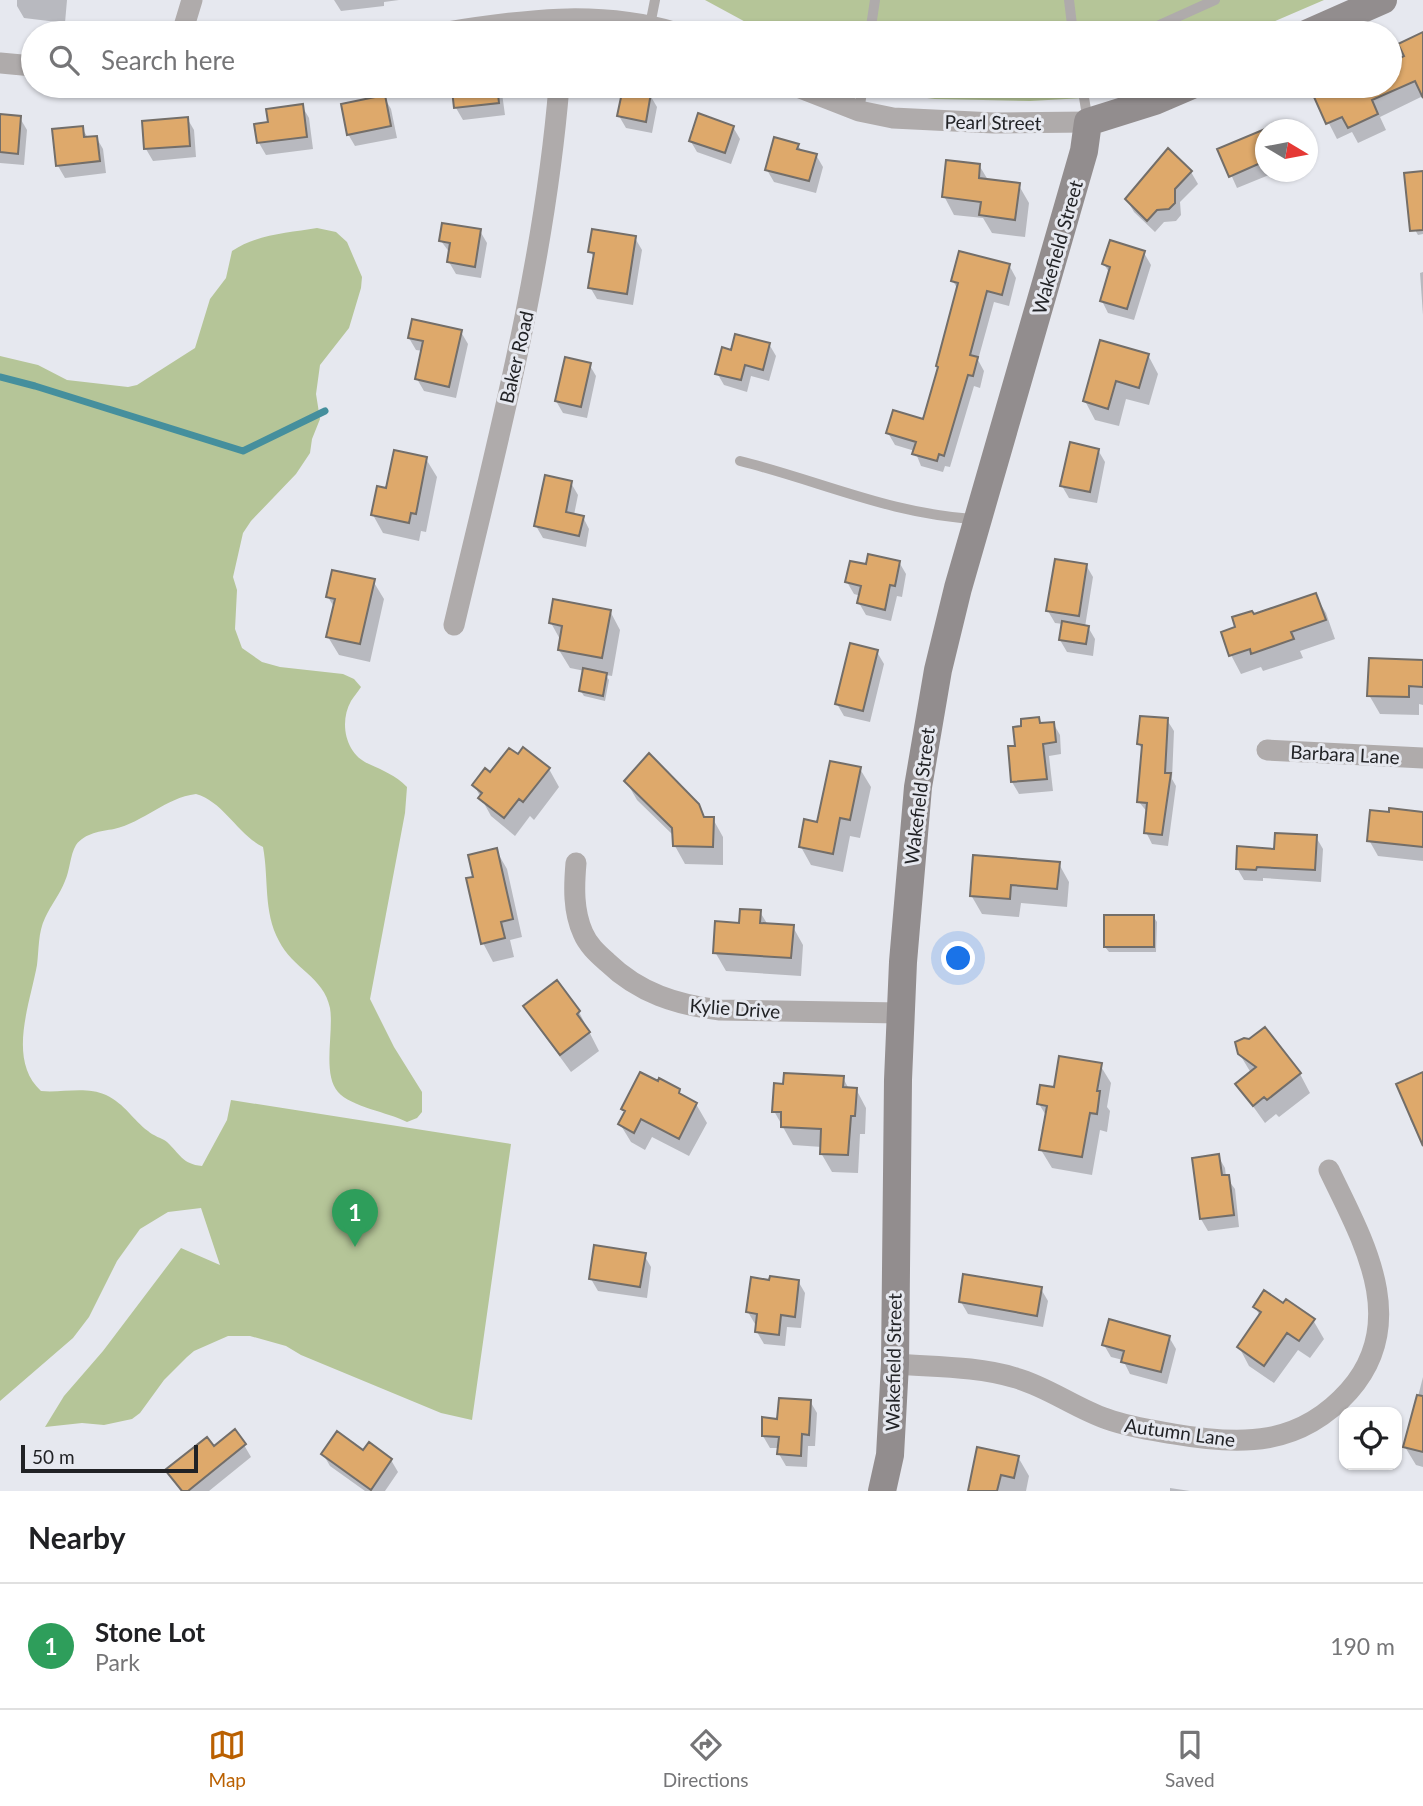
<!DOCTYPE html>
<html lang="en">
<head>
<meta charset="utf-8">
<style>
  :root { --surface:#fff; --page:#f2f2f2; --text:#202124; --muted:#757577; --line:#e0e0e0; --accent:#ba6000 }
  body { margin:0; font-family:Lato,sans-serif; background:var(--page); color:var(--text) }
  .controls { position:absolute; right:21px; bottom:21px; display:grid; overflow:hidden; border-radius:14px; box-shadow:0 2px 5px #0004 }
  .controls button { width:63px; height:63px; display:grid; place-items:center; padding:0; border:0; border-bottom:2px solid var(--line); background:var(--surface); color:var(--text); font:35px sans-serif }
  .compass { position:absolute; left:1255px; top:119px; width:63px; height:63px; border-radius:50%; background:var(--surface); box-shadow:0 2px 5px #0004; rotate:100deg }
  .scale { position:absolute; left:21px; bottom:18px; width:177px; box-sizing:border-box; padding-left:7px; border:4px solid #212225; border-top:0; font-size:19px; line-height:24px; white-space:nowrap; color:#212225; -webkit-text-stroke:5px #e6e8ef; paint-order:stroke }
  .you { position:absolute; left:959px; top:959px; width:24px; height:24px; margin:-18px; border:5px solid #fff; border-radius:50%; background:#1a73e8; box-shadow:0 0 0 10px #1a73e833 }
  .badge { display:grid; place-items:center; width:46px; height:46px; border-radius:50%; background:var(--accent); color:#fff; font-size:23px; font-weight:700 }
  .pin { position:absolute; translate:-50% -58px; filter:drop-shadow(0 2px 4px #0008) }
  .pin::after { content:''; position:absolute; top:37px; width:24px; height:21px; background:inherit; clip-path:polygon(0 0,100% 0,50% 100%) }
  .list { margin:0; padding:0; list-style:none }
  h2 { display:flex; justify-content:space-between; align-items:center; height:91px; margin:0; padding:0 28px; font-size:30px }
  h2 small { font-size:23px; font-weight:400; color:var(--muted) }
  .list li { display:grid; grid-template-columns:46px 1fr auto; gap:21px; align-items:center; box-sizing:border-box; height:126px; padding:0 28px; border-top:2px solid var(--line) }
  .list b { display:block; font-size:26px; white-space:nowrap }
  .list p { margin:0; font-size:23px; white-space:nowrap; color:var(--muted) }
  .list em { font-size:23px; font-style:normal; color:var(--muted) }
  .icon { flex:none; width:38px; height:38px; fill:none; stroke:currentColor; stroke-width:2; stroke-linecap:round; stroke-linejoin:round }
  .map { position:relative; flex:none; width:1423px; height:1491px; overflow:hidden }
  .search { position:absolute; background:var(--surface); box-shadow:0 2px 5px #0004; left:21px; right:21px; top:21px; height:77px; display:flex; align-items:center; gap:18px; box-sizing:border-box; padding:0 24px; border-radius:38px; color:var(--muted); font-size:26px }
  .sheet { height:217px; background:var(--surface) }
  nav { display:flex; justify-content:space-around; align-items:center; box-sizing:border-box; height:98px; border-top:2px solid var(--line); background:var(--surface); font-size:19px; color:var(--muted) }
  nav a { display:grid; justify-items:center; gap:4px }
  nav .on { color:var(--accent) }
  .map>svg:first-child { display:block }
  .green { fill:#b5c598 }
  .shadow { fill:#0003 }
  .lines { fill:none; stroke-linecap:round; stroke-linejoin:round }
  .stream { stroke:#458f9d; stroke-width:7 }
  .building { fill:#dea96b; stroke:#736e69; stroke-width:2 }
  .lane { stroke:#afabab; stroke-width:10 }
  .street { stroke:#afabab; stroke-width:21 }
  .secondary { stroke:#928d8e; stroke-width:28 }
  .labels { text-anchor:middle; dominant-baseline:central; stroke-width:6; stroke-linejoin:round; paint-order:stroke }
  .street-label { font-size:19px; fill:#212225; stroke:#e6e8ef }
</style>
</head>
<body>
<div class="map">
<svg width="1423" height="1491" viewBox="0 0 1423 1491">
  <rect width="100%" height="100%" fill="#e6e8ef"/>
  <path class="green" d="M705 0H1324L1247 33H766Z
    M869 86H1122L1084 98 1030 101 935 99 903 95Z
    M317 228 336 232 347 242 362 277 361 288 349 328 320 365 316 394 320 419 312 439 310 453 296 474 251 521 243 533 233 577 237 590 235 629 242 648 262 662 280 667 343 674 354 679 361 687C358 692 354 696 351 701 339 722 345 754 369 764 384 771 395 775 407 787L405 813 370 999 394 1047 422 1092V1112L417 1118 407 1122C388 1112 351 1107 338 1092 322 1074 334 1032 330 1008 324 977 292 968 279 941 263 911 269 879 263 847 237 834 224 802 196 794 165 798 144 822 114 829 101 831 85 833 76 845 70 855 70 870 65 881 60 894 51 905 45 918 38 932 39 950 37 965 30 1004 7 1060 41 1091 62 1093 86 1086 106 1095 125 1104 133 1120 148 1131 153 1136 162 1138 167 1142 180 1154 182 1164 202 1166L227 1120 231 1100 511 1144 472 1420 441 1413 301 1355 286 1346 250 1336H228L194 1351 187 1357 164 1380 140 1413 132 1419 104 1425 82 1423 45 1427 64 1396 103 1351 181 1248 220 1265 201 1208 168 1212 140 1229 117 1261 89 1317 73 1338 0 1401V356L38 365 67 380 128 387 137 385 195 348 210 299 226 278 232 251C258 234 288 233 317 228Z"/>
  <path class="shadow" d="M17 0H67L65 23 24 18 17 6Z
    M334 0H399L384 2V6L341 11Z
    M1423 39V96L1380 117 1386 130 1358 143 1352 132 1337 139 1316 98 1343 86 1348 90 1356 86H1390V65L1406 57Z
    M462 86H501L505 115 463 120 456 108 463 90Z
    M650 95 657 107 652 133 626 128 619 116Z
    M384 97 391 109 397 138 355 146 348 134Z
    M302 106 309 118 313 149 266 155 259 143 256 126 270 124Z
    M0 116 20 118 27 130 24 165 0 163Z
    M187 118 194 130 196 157 153 161 146 149 144 122Z
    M733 127 740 139 731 164 697 152 690 140Z
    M82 128 88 138 96 137 103 149 106 173 65 178 58 166Z
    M1266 130V172H1276L1237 188 1220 150Z
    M798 145 801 151 816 155 823 167 816 193 774 182 767 170Z
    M979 165 988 180 1018 184 1029 203 1025 237 992 233 983 218 954 215 944 196Z
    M1191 172 1198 184 1180 202 1181 215 1176 221 1164 222 1155 232 1134 212 1127 200Z
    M1423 173V234L1418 235 1411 223Z
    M480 231 487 243 481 278 456 274 449 262 450 253 441 241Z
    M635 238 642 250 633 305 597 299 590 287 595 259 590 251Z
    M1144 253 1151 265 1134 320 1108 313 1102 301 1110 274 1104 264Z
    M1009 265 1016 278 1009 306 994 302 978 360 984 371 980 388 974 386 950 467 945 466 943 472 921 466 915 451 895 445 888 433 924 421 940 369 958 290 953 281Z
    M1423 272V315L1420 273Z
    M461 332 468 344 456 398 424 391 417 379 423 351 416 350 409 338Z
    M769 344 776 356 769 381 751 376 747 392 724 385 717 373 733 352Z
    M1148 355 1158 374 1149 405 1126 399 1119 426 1095 420 1085 401Z
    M589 364 596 376 587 418 563 413 556 401Z
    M1098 450 1105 462 1097 503 1069 498 1062 486Z
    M426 459 437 477 426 532 421 531 419 541 383 533 373 515 387 490Z
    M571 483 578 495 574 515 583 517 589 529 586 547 543 538 536 526Z
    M899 562 906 574 902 597 897 596 891 621 866 615 859 603 861 596 854 594 847 582 867 566Z
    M1086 565 1093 577 1085 627H1088L1095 639 1093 656 1067 652 1060 640 1063 624 1055 623 1048 611Z
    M373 581 384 599 370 662 339 655 328 637 334 607 328 597Z
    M1315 595 1326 613 1335 639 1300 651 1303 658 1263 671 1261 667 1241 674 1231 655 1237 628 1254 616Z
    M610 611 620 630 612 676 606 675 609 680 605 701 584 696 580 690 585 671 570 668 559 650 561 641 551 623Z
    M877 652 884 664 870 722 844 716 837 704Z
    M1423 662V705L1419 704V715L1380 714 1369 695Z
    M1038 719 1041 724 1053 723 1060 735 1061 754 1049 756 1053 791 1019 794 1012 782 1017 747 1023 727Z
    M1167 720 1174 731 1172 779 1176 786 1168 846 1152 844 1146 832 1148 813 1139 802 1143 751 1139 744Z
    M549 769 559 787 534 820 530 816 515 836 491 816 474 785 491 775Z
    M860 769 871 787 860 838 850 836 843 872 811 865 801 847Z
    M626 781 698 805 705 819H713L723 837V865L685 864 675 846 674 836 637 800Z
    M1423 815V861L1378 856 1369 840Z
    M1316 837 1323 849 1321 882 1263 878V881L1244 880 1237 868 1275 850Z
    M496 850 507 869 522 937 510 940 514 957 493 962 483 943 475 878Z
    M1059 864 1069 882 1067 907 1021 903 1019 917 982 914 971 895Z
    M760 912 768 925 793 927 803 945 801 976 726 971 715 952 740 925Z
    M1153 916 1157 922 1156 952H1109L1105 947Z
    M525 1006 579 1012 599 1051 571 1072 536 1024Z
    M1265 1030 1300 1074 1310 1093 1279 1117 1276 1114 1265 1123 1237 1084 1251 1073 1239 1053 1249 1041Z
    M1100 1065 1111 1083 1107 1107 1110 1111 1107 1132 1100 1130 1092 1175 1052 1168 1041 1150 1047 1117 1039 1104 1055 1089Z
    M1423 1074V1146L1410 1119 1412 1117Z
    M843 1078 849 1089H856L866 1108 865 1134H860L858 1173 832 1172 821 1153 822 1147 793 1145 774 1111Z
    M679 1091 683 1097 696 1104 707 1123 689 1156 652 1137 645 1150 631 1142 620 1124 626 1114 623 1109Z
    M1218 1156 1225 1168 1226 1177 1235 1189 1239 1227 1208 1231 1201 1219Z
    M644 1255 651 1267 647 1298 598 1291 591 1279Z
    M798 1281 805 1293 801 1328 787 1327 785 1346 764 1344 757 1332 758 1324H755L748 1312Z
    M1041 1289 1048 1301 1043 1327 968 1314 961 1302Z
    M1255 1307 1313 1320 1324 1339 1310 1358 1298 1350 1274 1383 1249 1366 1239 1347 1260 1316Z
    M1169 1337 1176 1349 1167 1384 1130 1374 1123 1360 1111 1357 1104 1345Z
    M1423 1377V1467L1416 1465 1405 1447Z
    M810 1401 817 1413 815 1446H808L807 1467 786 1466 779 1454 780 1448H770L763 1436 779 1420Z
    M244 1445 251 1457 209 1491H181L167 1471 214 1448Z
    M323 1454 391 1460 398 1472 385 1491H365L330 1466Z
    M1018 1457 1029 1476 1026 1491H970Z
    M1170 1488 1190 1491H1170Z"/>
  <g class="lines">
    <path class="stream" d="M0 377 35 386 243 451 325 411"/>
  </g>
  <path class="building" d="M1423 32V98L1415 81 1372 100 1378 114 1348 128 1342 117 1326 124 1314 97 1339 86H1390V63L1404 56 1398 44Z
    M461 86H497L499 103 454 108 452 90 461 89Z
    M623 88 651 93 646 122 617 116Z
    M385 95 391 126 347 135 341 104Z
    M303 104 307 137 257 143 254 124 268 122 266 109Z
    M698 113 734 126 725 153 689 141Z
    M0 114 21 116 18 154 0 152Z
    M188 117 190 146 144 149 142 121Z
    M83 126 84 137 97 136 100 161 56 166 52 129Z
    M1265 129V161L1229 177 1217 149Z
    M774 137 799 144 797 149 817 154 809 181 765 170Z
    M1168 148 1192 171 1175 189V203L1169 209 1157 210 1147 221 1125 199Z
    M946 160 980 164 979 178 1020 183 1015 220 979 215 981 202 942 197Z
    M1423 171V230L1410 231 1404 173Z
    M442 223 481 229 475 267 447 262 450 243 439 241Z
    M592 229 636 236 627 294 588 288 594 253 588 252Z
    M1110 240 1145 251 1127 309 1100 301 1110 267 1102 264Z
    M959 251 1010 264 1002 295 987 291 970 355 978 357 973 376 968 375 944 456 939 454 937 461 912 454 916 442 886 433 893 410 923 419 938 367 936 366 958 283 951 281Z
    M412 319 462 330 449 387 415 379 423 341 408 338Z
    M735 334 770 343 763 370 745 365 741 380 715 374 722 347 731 350Z
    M1100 340 1149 354 1139 388 1116 381 1108 409 1083 401Z
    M565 357 591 363 581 407 555 401Z
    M1070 442 1099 449 1090 492 1060 486Z
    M394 450 427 457 416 514 411 513 409 523 371 515 377 486 386 488Z
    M545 475 572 481 566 512 584 516 579 536 534 526Z
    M868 554 900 561 895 586 890 585 885 610 857 603 861 586 845 582 850 561 866 564Z
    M1055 559 1087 564 1079 616 1046 611Z
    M332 570 375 579 360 644 326 637 335 599 326 597Z
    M1316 593 1326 620 1291 632 1294 639 1251 654 1250 649 1229 656 1221 632 1235 627 1232 617 1252 611 1254 614Z
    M553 599 611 610 602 658 558 650 562 626 549 623Z
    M1062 621 1089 626 1086 644 1059 640Z
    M850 643 878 650 863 711 835 704Z
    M1369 658 1423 660V687L1409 686V697L1367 696Z
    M583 668 607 673 603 696 579 691Z
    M1140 716 1168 718 1165 773H1171L1162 835 1144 833 1147 803 1137 802 1142 745 1137 744Z
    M1039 717 1040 723 1054 722 1056 742 1043 744 1047 779 1011 782 1008 746H1015L1013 727 1021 726V719Z
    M523 747 550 768 523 802 519 799 504 818 478 798 482 793 472 785 485 768 490 772 509 748 518 754Z
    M649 753 699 804 704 817H714L713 847 673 846 672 828 624 781Z
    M830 761 861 767 850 820 840 818 833 854 799 847 804 819 817 822Z
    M1389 808 1423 812V847L1367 841 1370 810 1389 812Z
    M1275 833 1317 835 1315 870 1257 867 1256 870 1236 869 1237 846 1274 849Z
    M497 848 513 919 501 922 505 938 481 944 466 878 473 877 468 855Z
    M973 855 1060 862 1057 889 1011 885 1010 899 970 896Z
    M740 909 761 910 760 923 794 925 791 958 713 953 715 921 739 923Z
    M1104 915H1154V947H1104Z
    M557 980 580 1011 577 1014 590 1032 560 1055 523 1006Z
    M1265 1027 1301 1073 1267 1100 1264 1097 1253 1106 1235 1084 1256 1067 1238 1054 1235 1042 1244 1038 1249 1039Z
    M1059 1056 1102 1063 1097 1091H1100L1097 1114 1090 1113 1082 1157 1039 1150 1047 1106 1037 1104 1040 1085 1054 1087Z
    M640 1072 658 1081 659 1078 680 1089 679 1093 697 1103 679 1139 641 1119 634 1133 618 1124 625 1111 621 1109Z
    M1423 1072V1146L1396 1084Z
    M784 1073 844 1076 843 1087 857 1088 855 1116H851L848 1155 820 1154 821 1129 781 1127V1112H772L774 1083 783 1084Z
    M1219 1154 1222 1175H1229L1234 1215 1200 1219 1192 1158Z
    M594 1245 646 1253 640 1287 589 1279Z
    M963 1274 1042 1287 1037 1316 959 1302Z
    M770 1276 799 1280 795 1317 781 1315 779 1335 755 1332 757 1314 746 1312 751 1277 769 1280Z
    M1264 1290 1283 1303 1286 1299 1315 1319 1299 1341 1287 1333 1264 1366 1237 1347 1261 1312 1253 1307Z
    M1109 1319 1170 1336 1161 1372 1121 1362 1124 1351 1102 1345Z
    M1417 1395 1423 1396V1452L1403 1447Z
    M779 1398 811 1400 809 1435 802 1434 801 1456 777 1454 779 1437 762 1436V1417L777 1419Z
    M235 1429 246 1444 188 1491H182L165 1470 207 1437 214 1446Z
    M337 1431 363 1450 369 1442 392 1459 371 1490 321 1454Z
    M977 1447 1019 1456 1014 1478 1001 1475 997 1491H968Z"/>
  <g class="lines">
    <path class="lane" d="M1069 0 1073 33
      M650 25 655 0
      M870 33 875 0
      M1135 33 1155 27 1215 0
      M1082 86 1088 121
      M859 111 863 86
      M740 461C821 481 892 515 977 519"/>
    <path class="street" d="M182 33 192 0
      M441 33C521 20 598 9 677 33
      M0 63 33 66
      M795 86 859 111 893 118 994 123 1088 122
      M454 625C496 447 544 269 559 86
      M1267 750 1423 758
      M576 863C574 886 573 911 583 933 588 945 597 953 607 962 639 993 677 1005 720 1010L901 1013
      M895 1364C934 1367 977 1366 1016 1378 1048 1387 1075 1408 1107 1419 1129 1427 1151 1430 1174 1434 1242 1446 1300 1446 1349 1391 1411 1321 1362 1239 1329 1170"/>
    <path class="secondary" d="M1308 33 1383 0
      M882 1491 890 1455 895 1364 898 1080 903 962 918 787 938 670 958 588 1084 151 1088 122 1155 101 1190 86"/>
  </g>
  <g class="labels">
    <g class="street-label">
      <text transform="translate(993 122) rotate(1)">Pearl Street</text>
      <text transform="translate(1057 247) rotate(-74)">Wakefield Street</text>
      <text transform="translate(516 357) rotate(-77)">Baker Road</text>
      <text transform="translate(1345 754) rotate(3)">Barbara Lane</text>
      <text transform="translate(919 796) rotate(-83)">Wakefield Street</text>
      <text transform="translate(735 1008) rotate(4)">Kylie Drive</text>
      <text transform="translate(893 1362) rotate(-89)">Wakefield Street</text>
      <text transform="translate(1180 1432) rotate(8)">Autumn Lane</text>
    </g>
  </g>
</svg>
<div class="controls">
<button><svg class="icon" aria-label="locate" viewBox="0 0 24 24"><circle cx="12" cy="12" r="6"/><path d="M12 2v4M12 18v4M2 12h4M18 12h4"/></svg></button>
</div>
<svg class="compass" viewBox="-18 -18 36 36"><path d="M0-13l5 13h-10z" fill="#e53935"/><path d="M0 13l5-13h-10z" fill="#757577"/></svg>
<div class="scale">50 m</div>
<div class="you"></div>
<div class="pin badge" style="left:355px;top:1247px;background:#2e9e5b">1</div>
<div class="search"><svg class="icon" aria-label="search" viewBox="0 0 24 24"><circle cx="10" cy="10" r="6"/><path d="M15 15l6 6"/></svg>Search here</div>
</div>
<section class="sheet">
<h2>Nearby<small></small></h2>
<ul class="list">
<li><span class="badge" style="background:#2e9e5b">1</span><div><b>Stone Lot</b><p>Park</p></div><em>190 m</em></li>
</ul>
</section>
<nav>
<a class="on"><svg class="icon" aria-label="map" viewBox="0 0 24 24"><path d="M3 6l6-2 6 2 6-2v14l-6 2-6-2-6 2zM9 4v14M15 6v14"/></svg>Map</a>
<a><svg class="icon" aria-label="directions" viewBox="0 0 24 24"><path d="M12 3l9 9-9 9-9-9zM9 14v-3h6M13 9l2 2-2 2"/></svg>Directions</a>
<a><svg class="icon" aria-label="saved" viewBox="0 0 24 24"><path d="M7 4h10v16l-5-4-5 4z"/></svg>Saved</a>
</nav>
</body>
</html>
